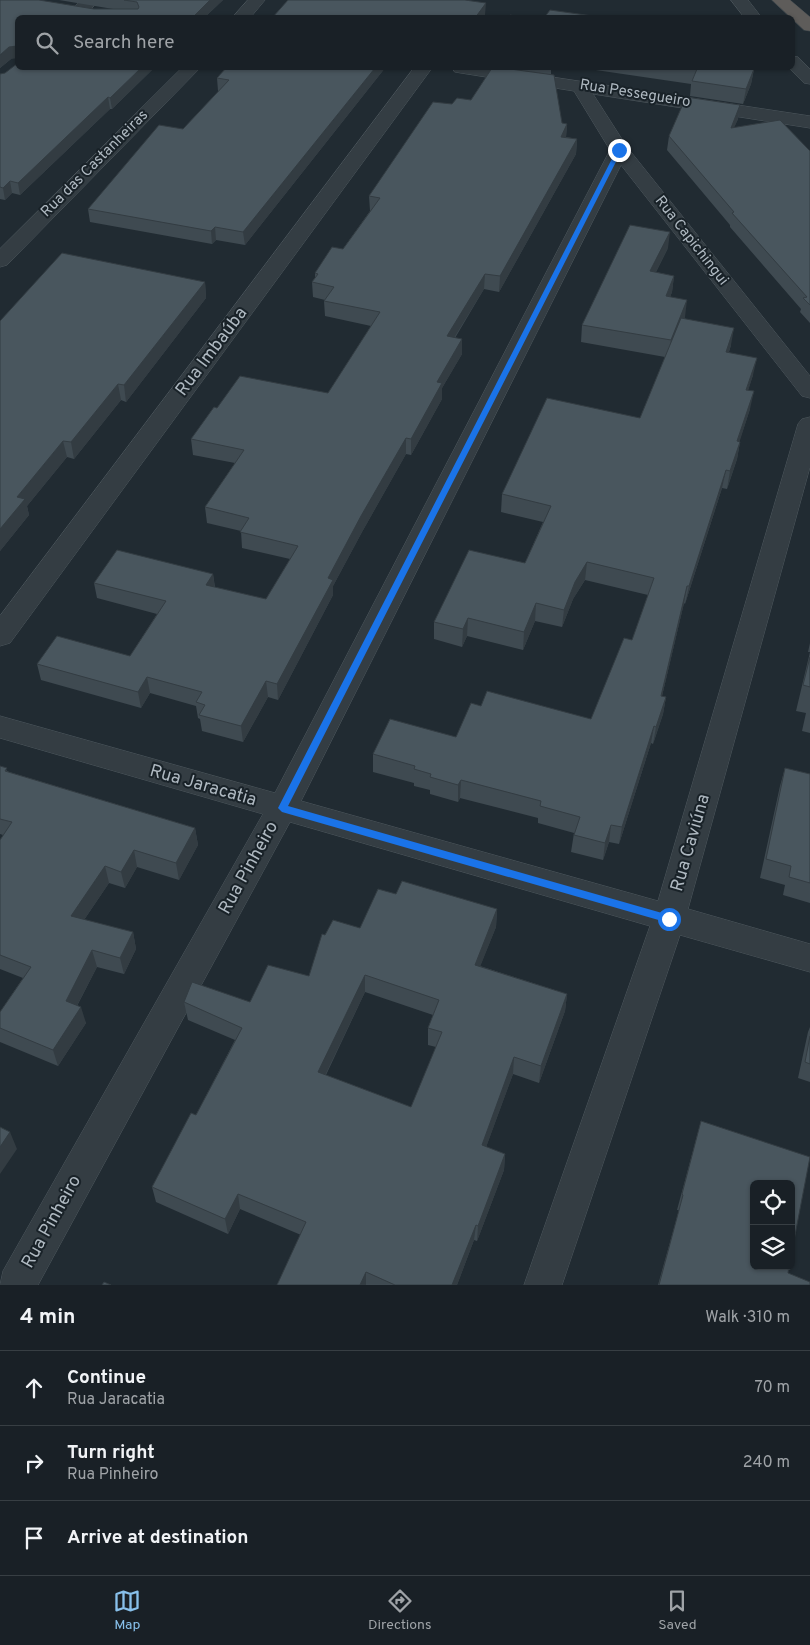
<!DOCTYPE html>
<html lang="en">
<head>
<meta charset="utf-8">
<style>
  :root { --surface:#192026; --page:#22282e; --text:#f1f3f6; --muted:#9fa3a7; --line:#373e43; --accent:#88c0eb }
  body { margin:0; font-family:Overpass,sans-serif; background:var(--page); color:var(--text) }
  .controls { position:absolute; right:15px; bottom:15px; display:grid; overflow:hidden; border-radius:8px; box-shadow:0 1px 4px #0004 }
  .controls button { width:45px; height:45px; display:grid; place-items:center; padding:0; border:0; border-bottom:1px solid var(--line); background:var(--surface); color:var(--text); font:25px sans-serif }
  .stop { position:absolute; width:15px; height:15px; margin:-11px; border:4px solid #1a73e8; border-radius:50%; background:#fff }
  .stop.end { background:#1a73e8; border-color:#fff; box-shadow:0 1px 5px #0008 }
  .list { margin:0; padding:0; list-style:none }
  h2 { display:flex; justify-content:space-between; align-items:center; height:65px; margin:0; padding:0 20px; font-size:21px }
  h2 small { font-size:16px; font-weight:400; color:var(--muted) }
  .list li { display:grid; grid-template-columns:32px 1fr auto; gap:15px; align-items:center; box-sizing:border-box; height:75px; padding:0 20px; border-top:1px solid var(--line) }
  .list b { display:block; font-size:19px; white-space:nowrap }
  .list p { margin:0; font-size:16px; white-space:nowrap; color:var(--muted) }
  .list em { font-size:16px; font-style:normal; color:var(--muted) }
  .icon { flex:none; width:28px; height:28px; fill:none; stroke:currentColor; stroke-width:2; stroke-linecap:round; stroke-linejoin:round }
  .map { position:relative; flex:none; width:810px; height:1285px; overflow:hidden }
  .search { position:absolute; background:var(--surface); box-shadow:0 1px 4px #0004; left:15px; right:15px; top:15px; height:55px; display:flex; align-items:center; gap:12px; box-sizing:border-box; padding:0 18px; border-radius:8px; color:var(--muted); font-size:19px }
  .sheet { height:290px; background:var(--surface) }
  nav { display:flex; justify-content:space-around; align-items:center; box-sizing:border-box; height:70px; border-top:1px solid var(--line); background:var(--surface); font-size:14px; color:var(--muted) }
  nav a { display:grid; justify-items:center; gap:2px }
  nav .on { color:var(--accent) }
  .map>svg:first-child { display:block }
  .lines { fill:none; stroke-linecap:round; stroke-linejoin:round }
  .minor-casing { stroke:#4e585e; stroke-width:1 }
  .tertiary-casing { stroke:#4e585e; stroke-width:1 }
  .trunk-casing { stroke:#3e484e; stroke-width:1 }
  .minor { fill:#343d43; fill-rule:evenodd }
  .tertiary { fill:#343d43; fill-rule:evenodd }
  .trunk { fill:#5e5c5a; fill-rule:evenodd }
  .wall { fill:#3f4a51; fill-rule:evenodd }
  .shaded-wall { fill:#333c42 }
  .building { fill:#49565e; stroke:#333c42; fill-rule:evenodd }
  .route { fill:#1a73e8 }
  .labels { text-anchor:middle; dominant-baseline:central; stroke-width:4; stroke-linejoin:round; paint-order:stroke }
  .far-street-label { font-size:15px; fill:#aeb8c0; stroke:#192228 }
  .street-label { font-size:18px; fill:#aeb8c0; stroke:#192228 }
</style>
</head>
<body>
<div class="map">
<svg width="810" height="1285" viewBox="0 0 810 1285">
  <rect width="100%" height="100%" fill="#212b32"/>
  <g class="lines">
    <g class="minor-casing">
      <path id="minor" d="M82 0H100L82 18H63Z
        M248 0H265L250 18H232Z
        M182 68H200L7 265 0 267V249Z
        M414 68H432L10 643 0 646V616Z
        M452 68H492L810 116V128L593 94 627 147 810 376V398L802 396 621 165 301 801 658 901 798 424 802 419 810 417V467L688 909 810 944V972L680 935 562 1285H524L650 926 290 822 38 1285H0L3 1271 263 814 0 738V716L275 793 610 150 574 91 461 73 455 72Z"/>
    </g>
    <g class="tertiary-casing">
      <path id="tertiary" d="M731 0H748L762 18H745Z
        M792 56 798 57 810 69V84L804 83 789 68H792Z"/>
    </g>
    <g class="trunk-casing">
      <path id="trunk" d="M772 0H790L810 17V31L804 30Z"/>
    </g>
    <use href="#minor" class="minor"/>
    <use href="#tertiary" class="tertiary"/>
    <use href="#trunk" class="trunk"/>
  </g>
  <path class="wall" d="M0 0 94 9H113L59 0H223L204 18H18L11 59 0 68Z
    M154 68 112 109H110L20 195 12 193 5 200 0 199V74Z
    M226 68H385L245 245 216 240 212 244 90 222 88 209 183 129 219 91H218L217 78Z
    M492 68H551V75L562 123 567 124 566 137 577 139 576 154 499 292 484 289 455 338 462 354 442 388V399L411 455 406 454 362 532 333 586V595L278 700 268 697 243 742 202 731 200 719 198 718 196 706 150 693 141 708 41 680 37 664 130 656 157 614 97 598 94 583 213 574 215 587 266 599 290 559 242 548 241 531 207 523 205 507 235 463 193 455 191 439 217 408 328 393 371 326 325 316 324 301 325 300 313 297 312 282 315 278V273L343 249 370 211 369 196 452 104 471 100Z
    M582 68H748V69H754L751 84 743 104 690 96 691 84Z
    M740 105 738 119 734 127 810 151V323L800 312 801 309 730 227V225L667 150 669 136Z
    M668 248 656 272 674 276 672 292 670 297 685 317 684 318 731 345 729 352 753 375 748 390 750 409 739 442H740L737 459 727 489 722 488 685 604 684 603 662 696 666 697 663 714 653 744 651 743 619 844 609 842 603 860 571 852 574 833 538 823V818L460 798 458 802 430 794V790L414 786V783L373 772V754L456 737 481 706 591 719 632 640 648 595 585 580 573 599 562 627 535 621 523 650 467 636 462 647 434 639V622L525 563 543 522 501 512 502 494 640 418 665 357 581 342 582 325Z
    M205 282 206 298 126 402 121 400 74 459 67 457 27 506 29 515 0 551V321Z
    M810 643V733L802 731 806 713 796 711 810 652H808Z
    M0 766 9 772 195 828 198 845 179 880 137 867 125 888 109 883 84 920 133 932 136 949 124 974 97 967 77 1006 86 1023 58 1066 0 1042V1012L23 978 0 969V840L3 835 0 834Z
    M785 768 810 774V903L783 895 785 885 760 878 780 786Z
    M396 894 497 909 496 927 480 966 567 994 565 1011 539 1083 513 1074 486 1147 505 1154 504 1170 477 1241 474 1240 457 1285H277L301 1235 240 1209 228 1234 156 1202 152 1187 196 1115 235 1040 188 1020 184 1002H250L309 976 325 935 360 928ZM365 992 433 1015 428 1028V1045L436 1047 411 1107 326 1075Z
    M810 1027V1082L798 1078 808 1032Z
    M701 1121 788 1273 810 1285H658L679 1210H677Z"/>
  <path class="shaded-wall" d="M210 0H223L204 18H192Z
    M486 3 485 15 483 18H475Z
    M17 46 18 58 11 59 0 68V55L9 47Z
    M141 68H154L112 109 110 98Z
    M375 68H385L245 245 243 232Z
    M754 69 751 84 743 104 746 89Z
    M108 97 110 109 20 195 18 183Z
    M740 105 738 119 728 142 731 128Z
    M567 124 566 138 561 137Z
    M577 139 576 154 499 292 500 276Z
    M10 181 12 193 5 200 3 188Z
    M215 227 216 240 212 244 211 231Z
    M670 232 668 248 648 288 650 271Z
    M485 274 484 289 446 351 447 336Z
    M674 276 672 292 664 313 666 296Z
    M205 282 206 298 126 402 124 385Z
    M687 300 685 317 669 357 671 340Z
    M734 328 731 345 723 369 726 352Z
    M462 339V354L442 388V399L411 455V439L437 382Z
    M757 358 753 375 743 407 746 390Z
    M118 384 121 400 74 459 71 442Z
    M754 391 750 409 734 459 737 441Z
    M406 438V454L362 532 333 586V595L278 700 277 684 328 578 361 516Z
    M63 441 67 457 27 506 29 515 0 551V529L17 497Z
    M740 442 737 459 727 489 730 471Z
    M726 470 722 488 685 604 689 586Z
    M587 562 585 580 573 599 562 627 564 610 575 582Z
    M213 574 215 590 206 585Z
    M687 586 684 603 658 713 661 696Z
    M536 603 535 621 523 650 524 632Z
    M468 618 467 636 462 647 463 629Z
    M147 677 150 693 141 708 138 692Z
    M266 681 268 697 243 742 241 726Z
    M666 697 663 714 653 744 656 727Z
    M654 726 651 743 619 844 622 827Z
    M461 780 460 798 458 802V785Z
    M611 825 609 842 603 860 605 843Z
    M195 828 198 845 179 880 176 863Z
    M134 850 137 867 125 888 121 872Z
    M105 866 109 883 75 933 71 916Z
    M497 909 496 927 474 982 475 965Z
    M133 932 136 949 124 974 120 958Z
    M92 950 97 967 71 1017 66 1001Z
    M365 975V992L319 1088 318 1072Z
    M567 994 565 1011 539 1083 541 1066Z
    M81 1007 86 1023 58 1066 53 1050Z
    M514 1057 513 1074 481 1161 482 1145Z
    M10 1132 17 1149 0 1174V1147Z
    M505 1154 504 1170 477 1241 478 1226Z
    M238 1194 240 1209 228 1234 225 1219Z
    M476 1225 474 1240 457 1285H452Z
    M366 1272V1285H360Z"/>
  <path class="building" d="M0 0H39L94 9H138L139 7 137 2 124 0H210L192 18H18V52L17 46 9 47 0 55Z
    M288 0H465L486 3 475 18H272Z
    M550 10 607 18H544Z
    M510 15 524 18H509Z
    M18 63V68H141L110 98 108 97 18 183 10 181 3 188 0 187V74L5 73Z
    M226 68H375L243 232 215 227 211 231 88 209 159 125 183 129 229 80 217 78Z
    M492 68H503L554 75 562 123 567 124 561 137 577 139 500 276 485 274 447 336 462 339 437 382 442 383 411 439 406 438 361 516 328 578 333 580 277 684 266 681 241 726 199 715 205 705 196 702 202 692 147 677 138 692 37 664 57 636 130 656 166 601 94 583 117 550 213 574 206 585 266 599 298 546 240 532 249 518 205 507 244 450 191 439 214 407 217 408 240 376 328 393 380 312 324 301 334 287 312 282 318 274 315 273 332 247 343 249 380 198 369 196 433 102 452 104 457 98 471 100Z
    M684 68H745L754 69 746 89 692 81 697 69Z
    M686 97 740 105 731 128 780 120 810 151V305L803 298 807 297 732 213 734 212 669 136Z
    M630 225 670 232 650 271 674 276 666 296 687 300 671 340 582 325Z
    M62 253 205 282 124 385 118 384 71 442 63 441 17 497 25 499 0 529V321Z
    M681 318 734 328 726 352 757 358 746 390 754 391 737 441 740 442 730 471 726 470 689 586H687L661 696 666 697 656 727 654 726 622 827 611 825 605 843 574 835 580 817 540 806 541 801 461 780 458 785 430 777 431 774 414 769 415 766 373 754 390 719 456 737 471 703 481 706 487 691 591 719 624 638 632 640 654 578 587 562 575 582 564 610 536 603 524 632 468 618 463 629 434 622 469 550 525 563 551 506 502 494 547 398 640 418Z
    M810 657V687L803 685Z
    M0 766 7 768 5 771 195 828 176 863 134 850 121 872 105 866 71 916 133 932 120 958 92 950 66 1001 81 1007 53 1050 0 1028V1012L31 967 0 955V840L12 822 0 819Z
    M785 768 810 774V883L789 877 791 866 766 859Z
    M402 881 497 909 475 965 567 994 541 1066 514 1057 482 1145 505 1154 478 1226 476 1225 452 1285H395L366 1272 360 1285H277L306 1222 238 1194 225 1219 152 1187 191 1113 196 1115 242 1028 184 1002 192 982 250 1002 268 965 309 976 322 934 325 935 333 920 360 928 378 889 396 894ZM365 975 439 1000 428 1028 442 1032 411 1107 318 1072Z
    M810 1036V1064L805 1062Z
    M701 1121 810 1157 791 1256V1184H754V1266H789L788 1273 810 1282V1285H659L683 1195 682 1194Z
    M0 1127 10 1132 0 1147Z
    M104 1282 111 1285H102Z"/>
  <path class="route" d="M617 149 622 150 288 806 669 915 674 919 669 923 282 812 278 808Z"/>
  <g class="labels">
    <g class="far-street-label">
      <text transform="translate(635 94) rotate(9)">Rua Pessegueiro</text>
      <text transform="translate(95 164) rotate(-45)">Rua das Castanheiras</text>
      <text transform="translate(691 241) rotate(52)">Rua Capichingui</text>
    </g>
    <g class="street-label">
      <text transform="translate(212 352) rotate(-53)">Rua Imbaúba</text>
      <text transform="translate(203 786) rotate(16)">Rua Jaracatia</text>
      <text transform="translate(691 843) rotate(-74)">Rua Caviúna</text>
      <text transform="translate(249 868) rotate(-61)">Rua Pinheiro</text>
      <text transform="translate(52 1222) rotate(-61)">Rua Pinheiro</text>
    </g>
  </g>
</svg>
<div class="controls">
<button><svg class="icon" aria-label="locate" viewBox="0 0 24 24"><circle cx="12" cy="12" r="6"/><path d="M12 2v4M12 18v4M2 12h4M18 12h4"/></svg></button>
<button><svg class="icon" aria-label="layers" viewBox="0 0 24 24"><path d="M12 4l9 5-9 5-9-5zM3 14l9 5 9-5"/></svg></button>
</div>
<div class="stop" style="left:669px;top:919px"></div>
<div class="stop end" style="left:619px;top:150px"></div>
<div class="search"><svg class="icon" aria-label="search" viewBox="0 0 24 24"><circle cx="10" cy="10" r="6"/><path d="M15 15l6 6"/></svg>Search here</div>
</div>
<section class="sheet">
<h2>4 min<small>Walk · 310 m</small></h2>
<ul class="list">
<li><svg class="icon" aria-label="ahead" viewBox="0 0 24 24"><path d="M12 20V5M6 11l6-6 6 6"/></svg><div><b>Continue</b><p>Rua Jaracatia</p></div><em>70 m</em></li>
<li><svg class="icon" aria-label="right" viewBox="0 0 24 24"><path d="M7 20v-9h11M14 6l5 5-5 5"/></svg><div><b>Turn right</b><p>Rua Pinheiro</p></div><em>240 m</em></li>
<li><svg class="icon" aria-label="arrive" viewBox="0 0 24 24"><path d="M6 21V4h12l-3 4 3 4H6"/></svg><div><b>Arrive at destination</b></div></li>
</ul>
</section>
<nav>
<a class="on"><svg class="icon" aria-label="map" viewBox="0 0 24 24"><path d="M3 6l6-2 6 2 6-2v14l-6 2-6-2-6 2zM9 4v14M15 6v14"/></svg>Map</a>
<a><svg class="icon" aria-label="directions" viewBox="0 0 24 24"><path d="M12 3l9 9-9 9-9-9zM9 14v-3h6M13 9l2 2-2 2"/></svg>Directions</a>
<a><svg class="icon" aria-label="saved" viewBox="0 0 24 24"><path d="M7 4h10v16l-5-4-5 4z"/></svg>Saved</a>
</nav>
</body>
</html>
